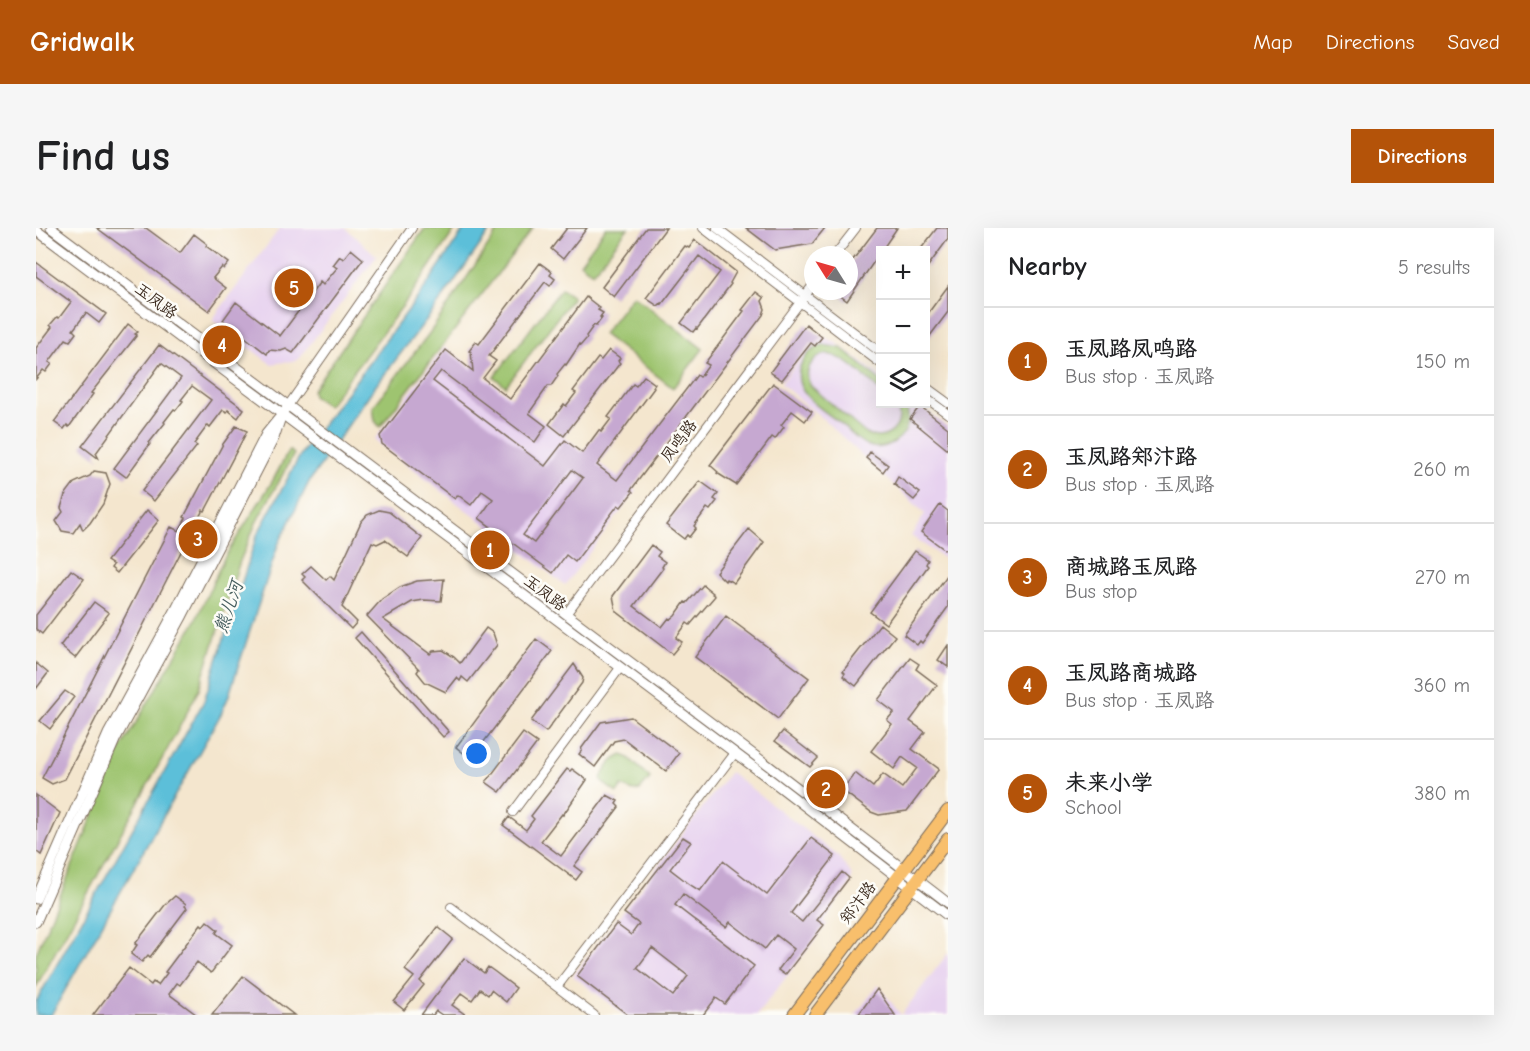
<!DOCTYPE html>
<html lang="en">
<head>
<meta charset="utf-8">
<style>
  :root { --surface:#fff; --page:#f6f6f6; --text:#202124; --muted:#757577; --line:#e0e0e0; --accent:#b45309 }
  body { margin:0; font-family:"Comic Neue","LXGW WenKai TC",sans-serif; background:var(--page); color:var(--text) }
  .controls { position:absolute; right:18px; top:18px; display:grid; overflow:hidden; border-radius:0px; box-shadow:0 6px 24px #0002 }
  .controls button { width:54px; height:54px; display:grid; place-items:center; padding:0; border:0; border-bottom:2px solid var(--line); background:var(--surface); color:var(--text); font:30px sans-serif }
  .compass { position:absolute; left:768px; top:18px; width:54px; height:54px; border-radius:50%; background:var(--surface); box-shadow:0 6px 24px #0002; rotate:307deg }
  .you { position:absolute; left:441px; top:526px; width:21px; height:21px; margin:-15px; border:4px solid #fff; border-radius:50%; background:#1a73e8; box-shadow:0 0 0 9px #1a73e833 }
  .badge { display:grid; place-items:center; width:39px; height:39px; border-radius:50%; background:var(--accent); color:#fff; font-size:20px; font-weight:700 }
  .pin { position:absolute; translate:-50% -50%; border:3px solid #fff; box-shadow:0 2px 6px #0006 }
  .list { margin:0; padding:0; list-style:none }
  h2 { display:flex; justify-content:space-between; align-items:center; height:78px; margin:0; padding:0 24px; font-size:26px }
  h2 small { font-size:20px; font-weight:400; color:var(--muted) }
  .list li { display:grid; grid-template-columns:39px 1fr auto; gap:18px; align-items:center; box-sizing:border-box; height:108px; padding:0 24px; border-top:2px solid var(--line) }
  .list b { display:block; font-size:22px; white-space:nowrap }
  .list p { margin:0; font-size:20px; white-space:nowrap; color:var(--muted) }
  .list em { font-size:20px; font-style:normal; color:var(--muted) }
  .icon { flex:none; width:33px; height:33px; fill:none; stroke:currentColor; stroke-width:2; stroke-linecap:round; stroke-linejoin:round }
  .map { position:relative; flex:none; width:912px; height:787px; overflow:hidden; border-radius:0px }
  header { display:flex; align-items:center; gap:36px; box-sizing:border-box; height:84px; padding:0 30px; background:var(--accent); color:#fff }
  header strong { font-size:28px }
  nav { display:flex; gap:33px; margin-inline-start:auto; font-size:21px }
  .intro { display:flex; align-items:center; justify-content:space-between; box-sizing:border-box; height:144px; padding:0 36px }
  h1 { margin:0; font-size:42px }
  .button { padding:15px 27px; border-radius:0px; background:var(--accent); color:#fff; font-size:21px; font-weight:700 }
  main { display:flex; gap:36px; padding:0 36px }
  aside { flex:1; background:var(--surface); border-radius:0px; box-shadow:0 6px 24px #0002 }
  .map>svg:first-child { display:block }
  .built { fill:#e7d2ef }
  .green { fill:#9ec46f; stroke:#6c7746; stroke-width:1.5 }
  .water { fill:#5bbfd9; stroke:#4b747c; stroke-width:1.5 }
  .building { fill:#c6a8d1; fill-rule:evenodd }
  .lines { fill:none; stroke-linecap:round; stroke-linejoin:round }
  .minor-casing { stroke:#7c6c5c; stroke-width:10 }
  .tertiary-casing { stroke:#7c6c5c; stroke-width:11 }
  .primary-casing { stroke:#7c6c5c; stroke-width:14 }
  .minor { stroke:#fff; stroke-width:8 }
  .tertiary { stroke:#fff; stroke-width:9 }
  .primary { stroke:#f8bf6c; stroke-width:12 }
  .labels { text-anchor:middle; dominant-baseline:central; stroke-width:5; stroke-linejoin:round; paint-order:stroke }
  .street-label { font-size:16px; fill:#3b2a1e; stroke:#fdfcf7 }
  .water-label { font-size:18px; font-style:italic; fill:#465e5f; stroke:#fdfcf7 }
</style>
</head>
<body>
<header>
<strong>Gridwalk</strong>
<nav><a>Map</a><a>Directions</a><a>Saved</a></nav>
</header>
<div class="intro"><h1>Find us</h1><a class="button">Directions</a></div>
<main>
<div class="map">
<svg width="912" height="787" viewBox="0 0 912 787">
  <rect width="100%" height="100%" fill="#fdfcf7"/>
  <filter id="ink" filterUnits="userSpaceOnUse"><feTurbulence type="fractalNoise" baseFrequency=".0167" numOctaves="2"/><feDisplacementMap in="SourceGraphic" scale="12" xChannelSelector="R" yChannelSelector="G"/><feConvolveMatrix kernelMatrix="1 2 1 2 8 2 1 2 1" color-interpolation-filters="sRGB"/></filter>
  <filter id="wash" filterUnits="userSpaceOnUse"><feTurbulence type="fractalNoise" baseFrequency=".008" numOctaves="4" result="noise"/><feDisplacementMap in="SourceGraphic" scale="24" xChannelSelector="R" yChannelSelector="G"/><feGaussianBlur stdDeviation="1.35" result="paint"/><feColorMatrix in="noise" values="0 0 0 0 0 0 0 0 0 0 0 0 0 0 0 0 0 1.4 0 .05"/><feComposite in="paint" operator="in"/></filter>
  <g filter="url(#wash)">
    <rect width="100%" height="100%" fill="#f4e6ce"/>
    <path class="built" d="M244 0H309L341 28 262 132 235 136 176 92Z
      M787 109 799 114 844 148V176H881L912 199V333L875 308 889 286 784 188 745 156 775 117 779 119Z
      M409 119 600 263 529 357 338 212Z
      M694 544 801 627 814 644 816 650 812 660 787 693 791 696 721 787H588L537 748Z
      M912 725V787H819L842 757 865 787Z"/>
    <path class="green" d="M389 0H420L371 72 292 178 277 168 276 163Z
      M464 0H497L344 199 339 193 337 179 395 103Z
      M570 0H592L557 45 544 35Z
      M525 61 537 69 470 158 458 149Z
      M597 67 667 121 637 160 567 106Z
      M787 117 805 120 844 152V163C829 150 793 108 775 136 770 143 771 151 775 158L829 205C850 218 872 196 859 176H869C871 181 873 188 872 194 870 210 849 224 833 218 823 215 812 202 804 195 786 181 755 165 764 139 768 127 776 121 787 117Z
      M253 222 258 226 220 295 204 333 163 461 142 502 0 759V726L84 522 158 396 188 330 236 254Z
      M586 527 593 530 614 550 604 562 597 563 586 558 581 565 567 555 565 550C569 540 576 532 586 527Z"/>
    <path class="water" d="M429 0H456L401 78 335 164 273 254 242 317 192 470 185 486 15 787H0V774L168 473 221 307 265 226 388 61Z"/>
    <g id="blocks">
      <path class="building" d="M61 0H110L144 25 158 6 171 16 170 18 193 35 188 41 186 39 177 50 190 60 173 83Z
        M531 0H551L527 31 515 21Z
        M610 0H630L578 69 566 59Z
        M710 0H789L776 16 739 22Z
        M841 0H861L811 73 798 63H813V37Z
        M901 0H912V11L890 41V22H884Z
        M659 12 700 44 694 55 695 56 661 101 660 100 657 104 645 95 684 44 663 28 626 76 625 75 622 78 610 70 649 18 653 20Z
        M315 21 327 31 257 125 250 121 245 123 233 122 231 126 187 92 200 74 244 108 284 54 287 57 301 40 297 37 304 28 307 31Z
        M0 34 70 86 63 95 50 85 37 102 40 105 34 113 30 111 13 134 16 136 10 144 7 142 0 151V120L16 99 14 97 21 89 23 90 35 74 0 48Z
        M504 35 516 44 514 47 519 51 514 58 509 54 453 128 460 133 447 150 474 171 550 69 564 80 562 82 567 85 564 89 566 90 560 98 558 97 550 108 551 110 545 117 544 116 530 137 529 136 521 146 522 148 515 158H512L493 185 510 198 499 214 405 143 397 153 509 238 529 212 546 225 563 202 565 204 575 191 572 189 597 156 600 158 608 148 619 156 617 159 618 160 561 237 581 252 661 147 664 149 673 137 669 135 708 83 706 82 720 64 728 70 726 73 729 81 727 87 595 262 597 264 585 279 582 277 539 334 530 327 517 345 443 290 457 271 446 263 435 277 422 267 419 271 346 216 344 208 410 122 437 143 435 124 433 123 440 114 443 116ZM536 242 547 250 498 315 487 307Z
        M912 58V84L890 113V88Z
        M92 96 102 104 99 106 101 107 55 165 57 166 33 199 31 197 28 201 18 194Z
        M770 96 786 109 779 118 775 115 746 152 734 144Z
        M123 117 208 181 202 190 192 182 191 184 187 182 174 199 172 197 158 216 161 218 118 273 106 263 175 172 156 158 145 172 147 173 140 182 138 181 128 194 129 195 113 215 114 216 90 249 78 240 145 150 125 135 60 225 63 231 46 218Z
        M573 122 584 130 582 133 584 135 528 208 513 196 528 176 530 178 540 165 537 163 562 130 565 132Z
        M737 155 776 184 769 193 756 183 745 197 748 199 739 211 736 209 700 257 681 245 682 244 674 237Z
        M884 178 912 200V222L874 191Z
        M200 198 211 203 169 283 167 282 153 308 29 551 16 556 6 550 135 299 143 303 150 290 148 289 187 216Z
        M834 224 852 237 847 244 830 230Z
        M58 243 70 245 74 256 67 276 54 295 47 302 44 295 37 305 26 303 20 293 27 284 25 280 29 267 38 255 54 248Z
        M862 249 884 265 878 272 858 256Z
        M664 253 682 266 678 271 681 273 674 282 671 280 658 298 660 300 653 309 651 307 648 311 630 297Z
        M904 277 912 283V324L885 304Z
        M111 282 123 292 81 345 75 340 77 337 71 333Z
        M343 282 353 284 386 310 372 329 349 312 341 316 336 314 306 379 321 394 315 401 266 352 269 349 266 346 275 338 290 352 294 348 298 352 325 294 331 287Z
        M713 301 728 314 698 355 690 351 689 353 680 344Z
        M615 317 624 324 621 328 629 334 626 339 627 340 598 378 626 399 633 390 635 391 639 388 649 374 651 375 667 357 677 365 676 366 679 368 654 397 651 395 640 410 646 414 636 426 580 383 577 368Z
        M879 323 892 332 890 336 892 338 850 396 834 384Z
        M35 342 48 351 6 406 0 401V387Z
        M912 346V379L886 415 884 413 881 417 868 407Z
        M408 351 405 373 388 372 376 374 347 391 394 426 397 423 407 422 418 429 424 435 450 400 457 405 461 417 432 454 426 449 424 453 421 450 410 464 389 454 381 444 383 441 331 388 346 371 364 359 381 353Z
        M58 374 73 385 39 430 24 418Z
        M690 388 773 450 742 491 659 429Z
        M844 396 859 408 820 458 807 448 809 445 807 443Z
        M325 404 413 504 407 509 319 410Z
        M500 411 516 423 435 531 420 519Z
        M912 417V439L902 432Z
        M874 430 883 436 880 441 901 457 874 493 889 504 876 521 903 541 871 583 843 587 835 584 806 562 819 545 837 559 847 546 866 560 881 540 866 529 858 541 835 523 856 496 851 492 858 484 842 472Z
        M0 435 12 445 0 461Z
        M538 436 547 450 546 455 510 504 495 493Z
        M29 463 38 469 14 501 4 493Z
        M595 489 643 525 630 543 588 511 578 513 559 539 543 526 546 522 545 521 565 494Z
        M747 503 782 530 774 539 739 513Z
        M487 505 501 515 464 564 450 554Z
        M531 541 534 543 536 541 551 552 527 587 526 586 505 613 525 628 571 567 582 573 580 576 583 579 538 638 546 644 540 652 467 597 473 589 490 602 498 591 495 588Z
        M0 567 24 585 5 627 0 623Z
        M647 609 655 614 634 641 656 658 664 663 687 633 731 667 775 610 799 628 755 685 766 694 806 644 813 650 781 692 788 697 749 747 742 742 758 721 740 707 729 721 694 694 690 699 647 666 639 677 718 738 689 776 680 770 667 787H592L541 748 580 696 595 707 603 696 588 685ZM616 720 652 748 637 768 601 740Z
        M139 668 150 676 149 678 151 680 114 729 112 727 106 734 95 726 101 717 99 716 129 677Z
        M171 693 182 702 180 705 196 717 175 745 161 734 144 757 141 755 133 766 161 787H57L93 740 115 757 117 754 122 757 131 745 129 744 165 696 167 698Z
        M402 699 417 711 384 753 388 757 368 782 358 774 378 749 369 742Z
        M428 730 448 745 452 739 459 744 480 760 470 774 455 762 452 767 444 761 436 772 426 765 416 777 430 787H406L400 783 397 787H385Z
        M207 748 258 787H176Z
        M841 761 859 787H822Z"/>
    </g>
  </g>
  <g filter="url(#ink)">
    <use href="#blocks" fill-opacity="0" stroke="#7c6c5c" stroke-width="1.5"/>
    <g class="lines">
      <g class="minor-casing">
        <path id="minor" d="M667 0 844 135
          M681 0 844 124
          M799 27 820 0
          M890 159 912 175
          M890 170 912 186
          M249 182 376 0
          M530 386 777 57
          M477 584 584 440
          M415 679 558 787
          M521 759 699 525"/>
      </g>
      <g class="tertiary-casing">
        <path id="tertiary" d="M15 0 733 538 912 675
          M0 2 727 546 912 688
          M0 671 72 506 139 383 230 206 243 190
          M0 694 80 510 147 387 238 210 246 186"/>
      </g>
      <g class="primary-casing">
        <path id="primary" d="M758 787 912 583
          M779 787 912 611"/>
      </g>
      <use href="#minor" class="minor"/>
      <use href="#tertiary" class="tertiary"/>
      <use href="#primary" class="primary"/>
    </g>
  </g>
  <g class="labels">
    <g class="street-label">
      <text transform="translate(120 73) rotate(37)">玉凤路</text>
      <text transform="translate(643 213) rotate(-53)">凤鸣路</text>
      <text transform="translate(509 365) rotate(37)">玉凤路</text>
      <text transform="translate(822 675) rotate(-53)">郑汴路</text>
    </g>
    <g class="water-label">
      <text transform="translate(193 379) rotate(-71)">熊儿河</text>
    </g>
  </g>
</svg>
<div class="controls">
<button>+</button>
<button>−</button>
<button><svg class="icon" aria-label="layers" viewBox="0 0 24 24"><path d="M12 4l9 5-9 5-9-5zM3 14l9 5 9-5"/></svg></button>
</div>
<svg class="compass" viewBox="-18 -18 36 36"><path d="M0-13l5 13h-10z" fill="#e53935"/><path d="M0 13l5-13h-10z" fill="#757577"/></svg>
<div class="you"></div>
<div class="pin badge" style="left:454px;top:322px">1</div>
<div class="pin badge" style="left:790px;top:561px">2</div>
<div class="pin badge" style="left:162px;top:311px">3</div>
<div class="pin badge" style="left:186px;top:117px">4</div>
<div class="pin badge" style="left:258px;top:60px">5</div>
</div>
<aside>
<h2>Nearby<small>5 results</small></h2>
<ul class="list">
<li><span class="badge">1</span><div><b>玉凤路凤鸣路</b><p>Bus stop · 玉凤路</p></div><em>150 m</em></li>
<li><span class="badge">2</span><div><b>玉凤路郑汴路</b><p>Bus stop · 玉凤路</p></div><em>260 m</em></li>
<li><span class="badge">3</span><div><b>商城路玉凤路</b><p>Bus stop</p></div><em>270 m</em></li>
<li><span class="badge">4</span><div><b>玉凤路商城路</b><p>Bus stop · 玉凤路</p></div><em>360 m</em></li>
<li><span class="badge">5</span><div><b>未来小学</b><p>School</p></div><em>380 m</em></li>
</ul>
</aside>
</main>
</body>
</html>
